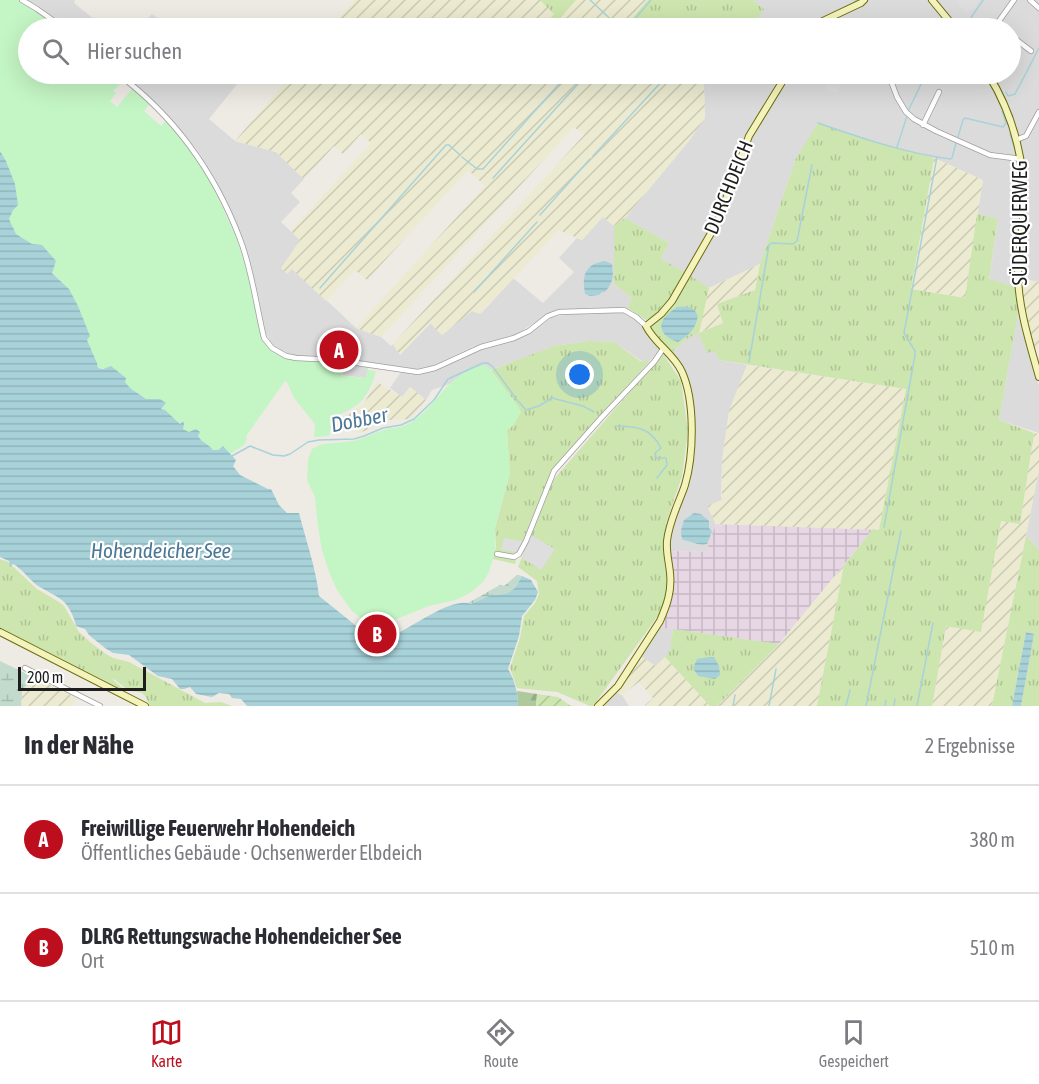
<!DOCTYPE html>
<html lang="de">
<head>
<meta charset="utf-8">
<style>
  :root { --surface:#fff; --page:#f7f7f7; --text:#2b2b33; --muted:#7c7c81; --line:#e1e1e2; --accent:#bd0e1d }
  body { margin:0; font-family:"Asap Condensed",sans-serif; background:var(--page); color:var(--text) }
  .scale { position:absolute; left:18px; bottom:15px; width:128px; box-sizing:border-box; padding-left:6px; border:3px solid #1e1e1e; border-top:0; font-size:16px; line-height:21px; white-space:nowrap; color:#1e1e1e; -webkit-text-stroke:4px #fff; paint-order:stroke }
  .you { position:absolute; left:580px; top:375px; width:21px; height:21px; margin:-15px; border:4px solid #fff; border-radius:50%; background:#1a73e8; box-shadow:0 0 0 9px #1a73e833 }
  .badge { display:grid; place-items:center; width:39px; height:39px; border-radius:50%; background:var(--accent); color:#fff; font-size:20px; font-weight:700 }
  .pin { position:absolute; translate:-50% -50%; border:3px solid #fff; box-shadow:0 2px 6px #0006 }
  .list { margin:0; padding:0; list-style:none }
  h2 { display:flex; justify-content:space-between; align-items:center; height:78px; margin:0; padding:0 24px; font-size:26px }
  h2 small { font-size:20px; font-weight:400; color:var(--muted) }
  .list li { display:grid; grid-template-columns:39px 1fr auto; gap:18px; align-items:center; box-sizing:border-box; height:108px; padding:0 24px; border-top:2px solid var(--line) }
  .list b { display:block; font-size:22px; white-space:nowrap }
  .list p { margin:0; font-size:20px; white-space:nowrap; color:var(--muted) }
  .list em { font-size:20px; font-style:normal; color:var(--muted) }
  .icon { flex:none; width:33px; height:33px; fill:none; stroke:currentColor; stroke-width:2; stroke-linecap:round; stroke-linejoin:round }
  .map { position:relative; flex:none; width:1039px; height:706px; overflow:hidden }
  .search { position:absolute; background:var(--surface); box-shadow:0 6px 24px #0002; left:18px; right:18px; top:18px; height:66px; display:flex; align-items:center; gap:15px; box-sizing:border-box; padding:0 21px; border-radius:33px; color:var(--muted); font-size:22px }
  .sheet { height:294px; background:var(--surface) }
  nav { display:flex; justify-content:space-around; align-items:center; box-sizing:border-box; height:84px; border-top:2px solid var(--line); background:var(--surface); font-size:16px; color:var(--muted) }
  nav a { display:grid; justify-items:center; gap:3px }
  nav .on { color:var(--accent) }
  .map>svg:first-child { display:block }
  .residential { fill:#dcdbdb }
  .industrial { fill:url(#industrial-grid) }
  .farmland { fill:url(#farmland-furrows) }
  .grass { fill:url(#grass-tufts) }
  .forest { fill:url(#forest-firs) }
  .wetland { fill:url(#wetland-marsh) }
  .park { fill:#c4f5c4 }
  .garden { fill:url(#garden-furrows) }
  .parking { fill:#dedede }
  .water { fill:url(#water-rules) }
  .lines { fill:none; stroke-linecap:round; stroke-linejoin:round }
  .stream { stroke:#a8d2d9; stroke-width:1.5 }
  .street-casing { stroke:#9f9f9f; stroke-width:6 }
  .secondary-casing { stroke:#6b6d0c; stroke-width:8 }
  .street { stroke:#fff; stroke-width:4.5 }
  .secondary { stroke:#f5f3bc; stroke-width:6 }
  .labels { text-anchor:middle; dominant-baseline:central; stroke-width:4.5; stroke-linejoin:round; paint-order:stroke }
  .street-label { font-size:20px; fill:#1e1e1e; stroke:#fff }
  .water-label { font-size:21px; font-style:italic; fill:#4b7897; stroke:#fff }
</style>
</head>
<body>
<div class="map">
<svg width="1039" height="706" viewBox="0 0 1039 706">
  <defs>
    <pattern id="industrial-grid" width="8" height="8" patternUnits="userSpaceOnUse" patternTransform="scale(1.5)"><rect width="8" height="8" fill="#e7d7e5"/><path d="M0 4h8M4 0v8" fill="none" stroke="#c6b8c4"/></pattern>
    <pattern id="farmland-furrows" width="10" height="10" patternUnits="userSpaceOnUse" patternTransform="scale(1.5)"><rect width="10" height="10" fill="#ecebd1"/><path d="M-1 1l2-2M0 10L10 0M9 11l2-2" fill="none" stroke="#cac9b3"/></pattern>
    <pattern id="grass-tufts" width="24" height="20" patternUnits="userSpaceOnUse" patternTransform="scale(1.5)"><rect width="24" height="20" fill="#cde5ae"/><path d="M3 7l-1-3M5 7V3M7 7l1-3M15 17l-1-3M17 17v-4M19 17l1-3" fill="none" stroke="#b0c495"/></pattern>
    <pattern id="forest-firs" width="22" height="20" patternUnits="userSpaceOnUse" patternTransform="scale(1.5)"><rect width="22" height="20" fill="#aeca9c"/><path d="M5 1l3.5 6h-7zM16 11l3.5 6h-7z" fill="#95ad86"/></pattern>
    <pattern id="wetland-marsh" width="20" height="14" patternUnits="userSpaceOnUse" patternTransform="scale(1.5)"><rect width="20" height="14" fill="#c2dbcd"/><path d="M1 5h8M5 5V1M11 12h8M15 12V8" fill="none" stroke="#a6bcb0"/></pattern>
    <pattern id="garden-furrows" width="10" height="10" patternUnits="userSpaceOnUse" patternTransform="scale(1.5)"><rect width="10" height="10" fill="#cde5ae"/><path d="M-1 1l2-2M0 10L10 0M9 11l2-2" fill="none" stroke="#b0c495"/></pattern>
    <pattern id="water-rules" width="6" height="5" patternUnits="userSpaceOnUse" patternTransform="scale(1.5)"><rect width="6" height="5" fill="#a8d2d9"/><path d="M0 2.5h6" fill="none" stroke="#90b4ba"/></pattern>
  </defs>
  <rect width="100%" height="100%" fill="#eeeae4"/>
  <path class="residential" d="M26 0H75L74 3 105 28H70L40 7Z
    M753 0H1039V282L1015 277 1016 287 989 280 998 220 977 214 983 180 934 158 859 137 819 123 796 158 760 264 709 288 661 259 669 243 625 218 688 142 705 118 704 83 710 74H1010V28H751L763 9Z
    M152 14 171 28H140Z
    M124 74H227L238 83 209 119 235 141 276 152 304 179 291 193 300 202 281 222 300 240 292 268 356 328 381 337 391 346 393 344 400 355 431 323 442 335 472 311 481 314 513 278 543 303 574 272 559 258 577 238 582 240 603 216 614 226V284L632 298 627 309H597L548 314 515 335 487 342 472 347 428 368 412 369 335 357 296 356 284 352 272 344 265 331 252 274 240 234 214 177 196 148 161 108Z
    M600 313H624L632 317 639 321 646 333 660 349 649 362 646 359 643 362 614 342 589 341 554 346 529 356 432 390 426 400 410 387 402 397 390 388 401 372 412 373 429 372 473 353 510 341 530 333 551 318 567 314Z
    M1018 314 1039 386V433L999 420Z
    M698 333 715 351 719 360 747 365 729 411 722 461 721 496 722 500 707 506 716 524 707 552 670 551 672 534 688 479 695 441 692 394 687 377 670 354 685 340Z
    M342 362 368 366 366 378 341 375Z
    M1039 469V550L1026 536Z
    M657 627 673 629 670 652 656 666 640 656Z
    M615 692 622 695 629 706H603Z"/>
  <path class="industrial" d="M716 524 873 529 779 644 657 627 667 615 672 594 670 551 706 552Z"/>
  <path class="farmland" d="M355 0H648L624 28H330Z
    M292 74H675L704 84 705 118 688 142 625 218 614 226 603 217 582 240 559 230 480 314 472 311 442 335 430 323 400 355 393 344 584 135 574 127 381 337 356 328 485 186 468 170 367 280 355 270 326 301 292 269 287 274 281 268 300 240 291 231 371 143 361 134 343 154 334 146 304 179 276 152 235 141Z
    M934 158 983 180 965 298 911 289Z
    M760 264 755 290 717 304 723 323 698 333 709 288Z
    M1022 279 1039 282V349L1034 350 1022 298Z
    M747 365 906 389 879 530 716 524 707 506 722 500V461L729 411Z
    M377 382 402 397 410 387 426 400 410 419 388 420 371 429 358 433 336 422 362 406Z
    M1034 433 1039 434V469L992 706H932L946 626 981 631 1001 521 1020 524Z
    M844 565 817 706H717L779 644Z
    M640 656 656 666 665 657 710 706H646L645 705 653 698 639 682 622 695 615 692Z
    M35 678 77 698 71 706H21L22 690Z"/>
  <path class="grass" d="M540 0H576L552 28H542L554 14Z
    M648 0H753L764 9 751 28H624Z
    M675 74H710L704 84Z
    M818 123 859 137 934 158 911 289 965 298 977 214 998 219 989 279 1016 287 1018 314 999 420 1034 433 1020 524 1001 521 981 632 946 626 932 706H817L844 565 873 529 879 530 906 389 719 360 715 351 707 353 698 333 685 340 670 354 650 328 651 325 666 313 673 305 691 276 709 288 699 333 723 323 717 304 755 290 760 264 796 158Z
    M625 218 669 243 661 259 686 273C675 289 665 312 646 320L631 310 627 309 632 298 614 284V226Z
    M589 341 614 342 640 361 643 362 646 359 649 362 554 467 518 552 515 564 493 559 496 547 495 528 510 473 507 431 514 424 520 410 491 370 554 346Z
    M663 354 681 381 688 431 682 476 666 523 664 554 667 579V593L660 613 593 706H590L557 692 517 688 510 668 520 638 524 616 535 603 539 594 537 581 518 567 554 479Z
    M1026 536 1039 550V706H1021L1034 634 1026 632 1012 706H992Z
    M0 559 8 562 37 589 59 602 64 606 79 632 91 643 106 654 113 658 129 662 205 703 221 702 232 706H150L145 696 142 693 128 690 114 679 113 680 126 691V693L62 663 64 657 60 662 0 632Z
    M673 629 779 644 717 706H710L665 657 670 651Z"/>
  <path class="forest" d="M517 691 537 694 536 706H518Z"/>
  <path class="wetland" d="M517 575 522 576 515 588 506 594 491 595 471 604 468 603 500 585 504 586Z
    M0 661 35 678 22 690 21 706H0Z"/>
  <path class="park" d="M0 0H17L39 12 62 28H28V74H115L124 80 113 91 116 93 110 101 117 107 133 88 150 103 144 111 161 126 166 120 188 145 208 176 236 237 246 268 261 335 268 347 274 352 287 358 342 362V376L366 378 367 370 376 371C373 383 367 397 357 405 349 411 337 413 333 422 331 426 330 432 329 436L314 437 315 424 294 398 287 382 285 381 246 436 247 438 244 445 230 454 223 446 218 450H213C209 444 201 442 198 436L183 429V422L180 424C171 415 161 409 154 400L146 399 142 395 130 390 125 382 108 368H98L97 363 87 340 69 289 52 272 32 244 16 234 9 219C20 192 14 175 0 151Z
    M486 365C491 369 494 375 498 380 506 391 516 400 521 413L514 424 507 431 510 473 495 527V552L489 572 483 582 470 593 455 600 429 606 389 622 373 623 365 621 352 611 337 590 329 572 322 550 318 527 315 497 307 480 308 460 312 449C316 447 321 444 325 444 336 442 347 443 357 440 368 437 378 431 388 429 396 427 403 428 410 423 439 406 448 370 486 365Z"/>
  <path class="garden" d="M537 694 558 697 571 706H536Z"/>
  <path class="parking" d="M956 0H980L972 11H970L967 15Z
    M978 15 992 25 990 28H978L970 22 974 17 976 18Z
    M830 77 841 82 836 94 825 89Z
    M333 332 347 333 346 341H340L339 343H331Z
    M531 535 555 549 541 570 522 558Z
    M504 538 522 541 519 550 515 552 501 550Z"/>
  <path class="water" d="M0 151 6 161 15 184 18 205 13 210 9 219 16 234 32 244 42 245 56 261 52 273 69 289 78 306 90 336 87 340 97 363 98 368 103 369 111 366 126 378 125 382C132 392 138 392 146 399H160L166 403 161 409 165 410 180 424 183 421 184 424 183 429 189 432 196 429 200 432 198 436C201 442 209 444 213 450H218L223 446 236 460 233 466 240 475 268 489H271L279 505 287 513H299C306 541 316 568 319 596L375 641 378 642C385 638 393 635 400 632 417 624 453 597 471 604L491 595 506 594 515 588 522 576 531 580 538 592 535 600 522 616 519 636 508 669C515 681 518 693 518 706H247L241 699 232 698 229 694 219 693 212 697 196 694 190 687 184 689H180L172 679 158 676 129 655 113 653 105 648 89 635 85 629 76 626C75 619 69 606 63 601 56 595 46 591 38 586 31 581 20 567 13 564L10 567 9 561 0 557Z
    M605 261 612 264C614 276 613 283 605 292H602L599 295 590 296 585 294C582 277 584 264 605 261Z
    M677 307C689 307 692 305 698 316 695 330 690 334 678 342 667 339 655 329 665 317 668 313 673 310 677 307Z
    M694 513 701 514 709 521V528L712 531 707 544C698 546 691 541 683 540 679 533 682 527 684 520Z
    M1026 632 1034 634 1021 706H1012Z
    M709 657H714L719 666 720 675 715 679 698 676 693 668 697 659Z"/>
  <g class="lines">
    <path class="stream" d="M590 0 620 28
      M854 2 857 0
      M627 28 651 0
      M964 28 983 0
      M670 74 688 81
      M1006 92 1008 96 1015 94 1039 48
      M909 109 926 74
      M818 123C861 138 905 153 950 159L952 158 956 143
      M1010 134 1014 147
      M958 137 963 120 965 118 1003 127 1006 123 1002 111
      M897 147 907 116
      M593 156 664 79
      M462 157 477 169H483L568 74
      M493 178 587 74
      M540 215 590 159
      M320 288 446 145H449L460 155
      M474 292 537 222
      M749 362 769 245 772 243 793 244 797 241 812 165
      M616 426C638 427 650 427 661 448L655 453 656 458H666L667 465 657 478
      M232 456 250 446 273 455 284 456 290 454 308 442 319 440 354 439 364 436 383 428 401 425 414 419 434 400 448 379 483 363H488L493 367 517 400 526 410 539 406 552 398 583 406 594 412
      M884 527 915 355V351L904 333 937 157
      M733 706 735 695
      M769 706 776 669
      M846 706 850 690
      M866 706 901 531
      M885 706 886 700
      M894 706 895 699
      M917 706 933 623"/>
    <g class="street-casing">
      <path id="street" d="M22 0 37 9 64 28
        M1030 0 1039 8
        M831 17 834 23 843 28
        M994 28 1014 0
        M1010 35 1031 51
        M118 74C174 116 215 173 240 239 252 270 256 305 264 338L272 348 286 356 296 358 336 360 418 372 435 368 481 347 514 338 529 331 548 316 559 312 624 310 636 317 646 326
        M884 74 891 81 897 97 906 112 914 119 936 131 990 155 1021 159
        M923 125 939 92
        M1016 140 1026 136 1039 112
        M497 554 514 557 519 554 526 541 554 471 602 417 654 362 663 349
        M25 668 100 706"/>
    </g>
    <g class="secondary-casing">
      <path id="secondary" d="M932 0 955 28
        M808 28 861 3 864 0
        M988 74C1015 117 1027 168 1023 219 1022 237 1018 255 1018 273 1018 308 1030 344 1039 377
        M0 632 145 706
        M598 706 618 686 660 621C667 605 672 591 670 573 669 562 666 552 667 541 669 521 679 503 685 485 694 454 695 401 682 372 674 354 655 344 646 326L661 314 672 301 718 221 749 136 787 74"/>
    </g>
    <use href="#street" class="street"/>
    <use href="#secondary" class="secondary"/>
  </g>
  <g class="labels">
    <g class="street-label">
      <text transform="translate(728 187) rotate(-68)">DURCHDEICH</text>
      <text transform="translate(1019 223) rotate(-90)">SÜDERQUERWEG</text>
    </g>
    <g class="water-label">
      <text transform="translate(359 419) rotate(-11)">Dobber</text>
      <text x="161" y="550">Hohendeicher See</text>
    </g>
  </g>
</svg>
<div class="scale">200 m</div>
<div class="you"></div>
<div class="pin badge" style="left:339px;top:350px">A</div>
<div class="pin badge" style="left:377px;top:634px">B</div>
<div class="search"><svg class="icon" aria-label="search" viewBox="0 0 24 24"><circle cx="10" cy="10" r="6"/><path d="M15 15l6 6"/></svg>Hier suchen</div>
</div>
<section class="sheet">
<h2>In der Nähe<small>2 Ergebnisse</small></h2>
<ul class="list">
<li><span class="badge">A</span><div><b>Freiwillige Feuerwehr Hohendeich</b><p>Öffentliches Gebäude · Ochsenwerder Elbdeich</p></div><em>380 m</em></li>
<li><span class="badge">B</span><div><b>DLRG Rettungswache Hohendeicher See</b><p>Ort</p></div><em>510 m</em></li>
</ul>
</section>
<nav>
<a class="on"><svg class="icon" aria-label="map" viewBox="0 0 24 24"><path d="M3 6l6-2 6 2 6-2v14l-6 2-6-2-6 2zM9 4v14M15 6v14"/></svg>Karte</a>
<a><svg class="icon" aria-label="directions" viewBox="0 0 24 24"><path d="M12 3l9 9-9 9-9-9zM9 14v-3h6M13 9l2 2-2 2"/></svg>Route</a>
<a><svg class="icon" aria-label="saved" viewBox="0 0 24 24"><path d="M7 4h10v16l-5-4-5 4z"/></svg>Gespeichert</a>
</nav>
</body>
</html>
